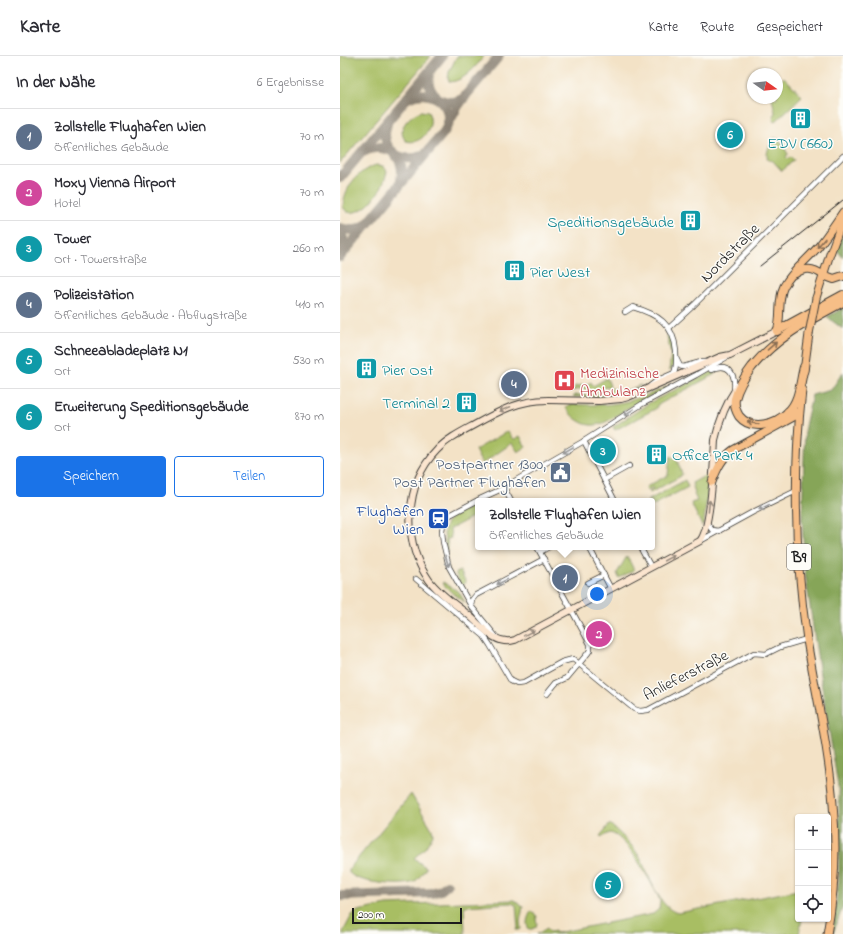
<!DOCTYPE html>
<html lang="de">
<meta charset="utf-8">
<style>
:root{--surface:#fff;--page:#f2f2f3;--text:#2b2b33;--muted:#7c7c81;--line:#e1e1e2;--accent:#1a73e8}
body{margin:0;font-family:"Indie Flower",sans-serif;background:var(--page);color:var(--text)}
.controls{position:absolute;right:12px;bottom:12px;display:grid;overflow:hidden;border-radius:4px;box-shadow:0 1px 3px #0004}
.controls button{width:36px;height:36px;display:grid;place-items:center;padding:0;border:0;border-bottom:1px solid var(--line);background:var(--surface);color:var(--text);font:20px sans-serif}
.compass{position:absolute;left:407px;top:12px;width:36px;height:36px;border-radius:50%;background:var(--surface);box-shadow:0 1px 3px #0004;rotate:104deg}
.scale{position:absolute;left:12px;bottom:10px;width:110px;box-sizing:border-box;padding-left:4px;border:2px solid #1c1c1c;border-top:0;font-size:11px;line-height:14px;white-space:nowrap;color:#1c1c1c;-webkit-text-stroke:3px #fdfcf7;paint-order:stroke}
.you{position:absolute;left:257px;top:538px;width:14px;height:14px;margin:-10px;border:3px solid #fff;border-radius:50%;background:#1a73e8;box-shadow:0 0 0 6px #1a73e833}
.badge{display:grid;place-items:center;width:26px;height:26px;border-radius:50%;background:var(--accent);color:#fff;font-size:13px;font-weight:700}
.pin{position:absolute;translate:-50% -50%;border:2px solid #fff;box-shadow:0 1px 4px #0006}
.popup{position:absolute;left:135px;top:442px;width:180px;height:52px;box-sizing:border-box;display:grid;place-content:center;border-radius:4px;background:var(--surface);filter:drop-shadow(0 1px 3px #0005);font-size:13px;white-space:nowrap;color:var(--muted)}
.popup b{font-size:15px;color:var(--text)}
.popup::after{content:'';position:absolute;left:50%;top:100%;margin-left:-8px;border:8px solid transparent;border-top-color:var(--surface)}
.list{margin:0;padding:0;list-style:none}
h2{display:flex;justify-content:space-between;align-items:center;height:52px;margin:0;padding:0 16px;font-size:17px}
h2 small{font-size:13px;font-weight:400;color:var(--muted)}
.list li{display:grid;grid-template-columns:26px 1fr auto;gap:12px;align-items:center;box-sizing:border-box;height:56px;padding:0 16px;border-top:1px solid var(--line)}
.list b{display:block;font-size:15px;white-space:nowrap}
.list p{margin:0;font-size:13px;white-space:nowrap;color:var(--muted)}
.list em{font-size:13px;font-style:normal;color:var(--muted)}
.actions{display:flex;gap:8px;padding:12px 16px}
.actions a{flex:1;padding:9px 0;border:1px solid var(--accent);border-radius:4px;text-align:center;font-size:14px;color:var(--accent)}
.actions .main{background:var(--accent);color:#fff}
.icon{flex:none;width:22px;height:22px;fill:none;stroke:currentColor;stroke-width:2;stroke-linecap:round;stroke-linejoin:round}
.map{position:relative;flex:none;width:503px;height:878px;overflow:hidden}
header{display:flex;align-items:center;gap:24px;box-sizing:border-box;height:56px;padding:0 20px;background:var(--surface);border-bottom:1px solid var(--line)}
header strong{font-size:19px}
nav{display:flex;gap:22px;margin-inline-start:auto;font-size:14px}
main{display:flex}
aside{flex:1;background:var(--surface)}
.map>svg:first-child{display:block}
</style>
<header>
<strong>Karte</strong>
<nav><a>Karte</a><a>Route</a><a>Gespeichert</a></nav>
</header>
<main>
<aside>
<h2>In der Nähe<small>6 Ergebnisse</small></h2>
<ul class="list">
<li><span class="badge" style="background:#5c6f8a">1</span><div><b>Zollstelle Flughafen Wien</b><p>Öffentliches Gebäude</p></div><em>70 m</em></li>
<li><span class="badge" style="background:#d1479c">2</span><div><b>Moxy Vienna Airport</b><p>Hotel</p></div><em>70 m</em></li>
<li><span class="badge" style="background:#0f9aa8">3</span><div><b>Tower</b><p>Ort · Towerstraße</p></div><em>260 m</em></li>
<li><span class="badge" style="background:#5c6f8a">4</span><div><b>Polizeistation</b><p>Öffentliches Gebäude · Abflugstraße</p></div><em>410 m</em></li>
<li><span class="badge" style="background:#0f9aa8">5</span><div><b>Schneeabladeplatz N1</b><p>Ort</p></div><em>530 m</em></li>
<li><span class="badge" style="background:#0f9aa8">6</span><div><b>Erweiterung Speditionsgebäude</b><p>Ort</p></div><em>870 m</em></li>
</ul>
<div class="actions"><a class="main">Speichern</a><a>Teilen</a></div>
</aside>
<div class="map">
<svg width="503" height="878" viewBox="0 0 503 878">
<rect width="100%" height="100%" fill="#fdfcf7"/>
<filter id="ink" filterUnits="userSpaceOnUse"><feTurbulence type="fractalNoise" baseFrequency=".025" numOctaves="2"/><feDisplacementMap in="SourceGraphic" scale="8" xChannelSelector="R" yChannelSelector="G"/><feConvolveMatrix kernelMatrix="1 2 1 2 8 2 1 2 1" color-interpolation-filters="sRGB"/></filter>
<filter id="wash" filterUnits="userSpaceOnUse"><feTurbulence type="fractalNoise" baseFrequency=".012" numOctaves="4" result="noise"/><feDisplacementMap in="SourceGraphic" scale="16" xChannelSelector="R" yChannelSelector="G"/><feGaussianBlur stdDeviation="0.9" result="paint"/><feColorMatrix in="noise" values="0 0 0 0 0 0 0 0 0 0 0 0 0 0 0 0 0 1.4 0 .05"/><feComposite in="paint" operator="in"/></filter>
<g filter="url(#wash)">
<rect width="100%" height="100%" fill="#f3e2c6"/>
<g fill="#a8be63" stroke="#626d40">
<path d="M0 0H91L0 107Z"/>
<path d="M117 0H144C136 11 124 25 110 26L108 23 109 16Z"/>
<path d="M444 21 462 40 435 66 433 64 435 56 432 42H437V28Z"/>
<path d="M81 55 88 56C96 70 82 90 66 85 55 73 70 59 81 55Z"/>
<path d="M434 82 439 83 448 98 446 101 448 103 451 101 454 104 442 115 433 105 428 104C425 97 430 88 434 82Z"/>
<path d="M36 109 43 110 47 115C44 132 27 160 7 156L3 151C4 132 17 115 36 109Z"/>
<path d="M329 279C333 288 340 310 329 315L331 298 327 280Z"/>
<path d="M373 315 375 318 316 350 317 352 275 374 273 371 309 347Z"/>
<path d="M267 322 270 330 261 333 258 335 238 333 237 334 224 336 222 333 248 328 251 326 253 330Z"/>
<path d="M301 329 278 341H233L235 339C250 338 259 342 272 332 284 339 290 332 301 329Z"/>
<path d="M326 331V333C316 338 305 343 295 348 278 357 259 378 239 365 234 362 230 358 226 352L228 349C242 348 257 350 272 348 291 346 308 339 326 331Z"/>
<path d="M168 375 172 382 175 383 180 380 186 391 178 396 172 387 142 408 135 394Z"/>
<path d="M330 400 337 404 342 418 341 420 310 437 309 435 313 433V431L307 434 306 431 328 419Z"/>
<path d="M370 417 364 466 362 470 351 447 357 445 354 438 355 437 352 427Z"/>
<path d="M345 424 348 431 312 450V445H307Z"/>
<path d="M138 446V458L110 473 111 482 107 483 108 495 106 496 104 476 107 466 112 461Z"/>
<path d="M287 500 294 514 279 522 277 517Z"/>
<path d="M120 515 126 526 121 530 116 519V517Z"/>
<path d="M103 526 119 536 125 546 112 537 102 527Z"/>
<path d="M71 738 92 773 93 779 85 792 74 802 86 812C83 816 79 823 74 826 63 831 14 827 9 816V813Z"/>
<path d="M270 768C279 777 290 786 297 797 308 813 317 852 338 857L458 834V863H462L459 878H197L207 872 210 876 215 875 216 877 313 858 319 853 320 845 318 840C310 825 287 780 270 777L261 781 260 780Z"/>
<path d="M174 844 183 851 180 865 181 873 179 874H176V873H178L176 849 171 847 125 850 124 852 125 878H2L12 859 18 855 47 849Z"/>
<path d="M191 855 197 860 196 864 197 867 196 871 192 873H189C185 867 188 861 191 855Z"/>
</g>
<g fill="#86a559" stroke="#51603a">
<path d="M503 175V202L496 192Z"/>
<path d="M503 252V273L487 261Z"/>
<path d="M503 316V850L493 878H492L499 825V736L480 619 465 516 462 463 465 370 472 339 491 334Z"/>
</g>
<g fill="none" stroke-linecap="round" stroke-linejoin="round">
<g stroke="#887f71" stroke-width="10">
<path d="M90 15C82 37 106 55 125 41"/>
<path d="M68 42C88 31 113 45 107 69"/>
<path d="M47 68C38 93 62 111 85 98"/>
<path d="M23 96C33 90 41 91 52 95"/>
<path d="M54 97C62 106 64 115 60 127"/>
<path d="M0 122 102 0"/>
<path d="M0 172C10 175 17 174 26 169"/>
<path d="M0 175C5 182 4 190 1 198"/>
<path d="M0 201 104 76 118 50 126 39 159 0"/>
<path d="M0 840 91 837 101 834 107 829"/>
</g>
</g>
</g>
<g filter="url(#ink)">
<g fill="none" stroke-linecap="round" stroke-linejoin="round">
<defs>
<g id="street">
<path d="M285 256 293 251C317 258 334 268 336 295 336 302 337 308 335 314L334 317 318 324 310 330"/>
<path d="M329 272 354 249 503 100"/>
<path d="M337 304 340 310 343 311 361 306H367"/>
<path d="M371 314C389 305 396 318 394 335"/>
<path d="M244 385 275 445"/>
<path d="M264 424 289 410"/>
<path d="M164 432 171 445"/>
<path d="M367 467 372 474 379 475"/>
<path d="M360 485 413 456 456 435"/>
<path d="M197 491 250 588V594L248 597 227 622 216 627 207 638"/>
<path d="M249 491 271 533"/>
<path d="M300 491 311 511"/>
<path d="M200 496 209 491"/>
<path d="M76 523 144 580 150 589 171 625 177 628 184 627 222 606 233 603 294 653 300 655 308 654 414 597 426 598 440 591 467 583"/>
<path d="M248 527 264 519"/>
<path d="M131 550 132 544 136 539 204 503"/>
<path d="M157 582 131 550 109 511 103 486 102 475 103 468 108 460 142 442 164 432 178 423 244 385 302 348 356 319 387 301"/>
</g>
<g id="secondary">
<path d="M208 344C179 344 159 355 134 369 121 376 107 383 97 394 64 428 62 486 89 524 100 539 118 550 132 562 144 573 157 590 175 584L360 485C371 473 374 404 375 384 379 366 386 347 397 331"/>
<path d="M259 345 281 343 288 341 380 301 390 299 437 275"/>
</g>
<g id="primary">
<path d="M455 218C465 211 473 212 483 219"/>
<path d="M476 242 490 198 503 163"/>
<path d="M437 275C442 261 437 244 444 230 452 215 467 204 478 191 487 180 495 168 503 156"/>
<path d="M464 315 469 278"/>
<path d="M462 334C453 416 455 502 467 584 476 639 489 693 493 748 497 792 495 835 487 878"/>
<path d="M372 426C377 413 382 402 393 394L459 358"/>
</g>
<g id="highway">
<path d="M483 219 494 223 503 220"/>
<path d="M437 275 503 239"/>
<path d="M464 311C460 326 460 345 448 356 436 368 412 376 399 360 396 355 394 349 395 343 398 331 405 320 412 311 438 280 468 265 503 246"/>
<path d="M448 356 453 355 459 358"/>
</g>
</defs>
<use href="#street" stroke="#3c3a36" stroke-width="6"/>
<use href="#secondary" stroke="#3c3a36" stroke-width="8"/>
<use href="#primary" stroke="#3c3a36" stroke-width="9"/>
<use href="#highway" stroke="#3c3a36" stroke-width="10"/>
<use href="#street" stroke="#fff" stroke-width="4.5"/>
<use href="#secondary" stroke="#fbe5cf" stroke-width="6"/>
<use href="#primary" stroke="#f6be87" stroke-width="7"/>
<use href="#highway" stroke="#f6be87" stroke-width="8"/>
<path stroke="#1c1c1c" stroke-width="1" d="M420 210 503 144"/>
<defs>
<path id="secondary-bridge" d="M208 344 259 345"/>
<path id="primary-bridge" d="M469 278 476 242"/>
</defs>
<use href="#secondary-bridge" stroke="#3c3a36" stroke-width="8" stroke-linecap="butt"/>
<use href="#primary-bridge" stroke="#3c3a36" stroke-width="9" stroke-linecap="butt"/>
<use href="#secondary-bridge" stroke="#fbe5cf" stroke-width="6"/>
<use href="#primary-bridge" stroke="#f6be87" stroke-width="7"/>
</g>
<defs><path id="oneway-shaft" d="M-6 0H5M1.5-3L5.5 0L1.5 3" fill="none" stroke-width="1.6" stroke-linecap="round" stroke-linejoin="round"/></defs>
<g stroke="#896d52">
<use href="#oneway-shaft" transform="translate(481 187) rotate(130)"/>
<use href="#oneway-shaft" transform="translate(432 290) rotate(-41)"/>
<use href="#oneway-shaft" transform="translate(413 367) rotate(-167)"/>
</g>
<g stroke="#978b7e">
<use href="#oneway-shaft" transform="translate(165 353) rotate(158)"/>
<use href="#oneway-shaft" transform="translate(369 450) rotate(-84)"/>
<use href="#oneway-shaft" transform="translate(329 502) rotate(-28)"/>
<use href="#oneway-shaft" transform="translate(189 577) rotate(-28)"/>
</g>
<g stroke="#999">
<use href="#oneway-shaft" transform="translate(289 356) rotate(148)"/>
<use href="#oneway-shaft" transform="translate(228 394) rotate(150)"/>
<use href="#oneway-shaft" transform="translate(424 451) rotate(155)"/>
<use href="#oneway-shaft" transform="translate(107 505) rotate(73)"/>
<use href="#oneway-shaft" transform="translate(162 526) rotate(153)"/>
</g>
</g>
<defs>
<symbol id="building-square" viewBox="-11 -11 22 22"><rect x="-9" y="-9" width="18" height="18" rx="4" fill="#0f9aa8" stroke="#fdfcf7"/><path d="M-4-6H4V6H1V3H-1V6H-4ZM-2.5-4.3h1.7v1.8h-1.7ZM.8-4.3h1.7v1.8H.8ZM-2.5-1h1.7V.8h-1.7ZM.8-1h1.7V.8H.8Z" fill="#fff"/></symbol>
<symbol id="hospital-square" viewBox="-11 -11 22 22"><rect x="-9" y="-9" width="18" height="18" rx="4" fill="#e0444e" stroke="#fdfcf7"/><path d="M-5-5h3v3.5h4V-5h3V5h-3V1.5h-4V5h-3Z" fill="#fff"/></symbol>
<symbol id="civic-square" viewBox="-11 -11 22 22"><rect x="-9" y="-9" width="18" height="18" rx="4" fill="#5c6f8a" stroke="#fdfcf7"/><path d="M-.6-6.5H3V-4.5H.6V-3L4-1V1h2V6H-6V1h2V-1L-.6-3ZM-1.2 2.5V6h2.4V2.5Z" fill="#fff"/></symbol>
<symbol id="station-square" viewBox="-11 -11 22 22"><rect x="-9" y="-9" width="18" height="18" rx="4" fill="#1a4fb4" stroke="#fdfcf7"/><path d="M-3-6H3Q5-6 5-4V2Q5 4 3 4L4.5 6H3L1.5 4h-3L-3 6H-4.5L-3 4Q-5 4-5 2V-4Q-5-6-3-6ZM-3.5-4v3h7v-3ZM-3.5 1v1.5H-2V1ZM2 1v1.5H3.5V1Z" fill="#fff"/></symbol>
</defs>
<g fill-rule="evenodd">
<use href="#building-square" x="448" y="50" width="25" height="25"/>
<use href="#building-square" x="338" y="152" width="25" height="25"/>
<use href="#building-square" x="162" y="202" width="25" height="25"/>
<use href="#building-square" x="14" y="300" width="25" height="25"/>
<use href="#hospital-square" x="212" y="312" width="25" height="25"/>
<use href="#building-square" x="114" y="334" width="25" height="25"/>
<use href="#building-square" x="304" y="386" width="25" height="25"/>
<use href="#civic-square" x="208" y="404" width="25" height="25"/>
<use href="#station-square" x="86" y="450" width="25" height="25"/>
</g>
<g text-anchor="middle" stroke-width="3" stroke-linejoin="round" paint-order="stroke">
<rect fill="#fdfcf7" stroke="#605f5e" stroke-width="1" x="447" y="488" width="24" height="26" rx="3"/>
<g font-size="15" font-weight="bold" fill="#1c1c1c">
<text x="459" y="506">B9</text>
</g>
<g font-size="16" fill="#0d838f" stroke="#fdfcf7" text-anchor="start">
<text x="460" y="92" text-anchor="middle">EDV (660)</text>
<text x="334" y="171" text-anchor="end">Speditionsgebäude</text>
<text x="190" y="221">Pier West</text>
<text x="42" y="319">Pier Ost</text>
<text x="110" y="352" text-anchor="end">Terminal 2</text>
<text x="332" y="404">Office Park 4</text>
</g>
<g font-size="16" fill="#1c1c1c" stroke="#fdfcf7">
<text transform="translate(389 196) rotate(-45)" y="6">Nordstraße</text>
<text transform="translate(345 618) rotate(-27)" y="6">Anlieferstraße</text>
</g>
<g font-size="16" fill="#be3a42" stroke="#fdfcf7" text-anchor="start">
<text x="240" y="322">Medizinische<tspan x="240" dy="18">Ambulanz</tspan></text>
</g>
<g font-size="16" fill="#4e5e75" stroke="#fdfcf7" text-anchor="end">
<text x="206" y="413">Postpartner 1300,<tspan x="206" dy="18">Post Partner Flughafen</tspan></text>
</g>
<g font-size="16" fill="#164399" stroke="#fdfcf7" text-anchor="end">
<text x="84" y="460">Flughafen<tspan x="84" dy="18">Wien</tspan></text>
</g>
</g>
</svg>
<div class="controls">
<button>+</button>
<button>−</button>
<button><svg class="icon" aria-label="locate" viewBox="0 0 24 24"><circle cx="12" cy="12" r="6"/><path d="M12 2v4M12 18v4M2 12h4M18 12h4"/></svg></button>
</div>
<svg class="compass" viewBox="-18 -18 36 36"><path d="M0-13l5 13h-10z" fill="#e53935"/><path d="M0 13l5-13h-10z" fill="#7c7c81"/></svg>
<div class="scale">200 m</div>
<div class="you"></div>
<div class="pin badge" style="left:225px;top:522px;background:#5c6f8a">1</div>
<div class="popup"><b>Zollstelle Flughafen Wien</b>Öffentliches Gebäude</div>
<div class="pin badge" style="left:259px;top:578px;background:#d1479c">2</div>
<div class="pin badge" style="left:263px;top:395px;background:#0f9aa8">3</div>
<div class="pin badge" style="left:174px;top:328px;background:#5c6f8a">4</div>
<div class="pin badge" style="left:268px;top:829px;background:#0f9aa8">5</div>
<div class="pin badge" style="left:390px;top:79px;background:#0f9aa8">6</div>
</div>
</main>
